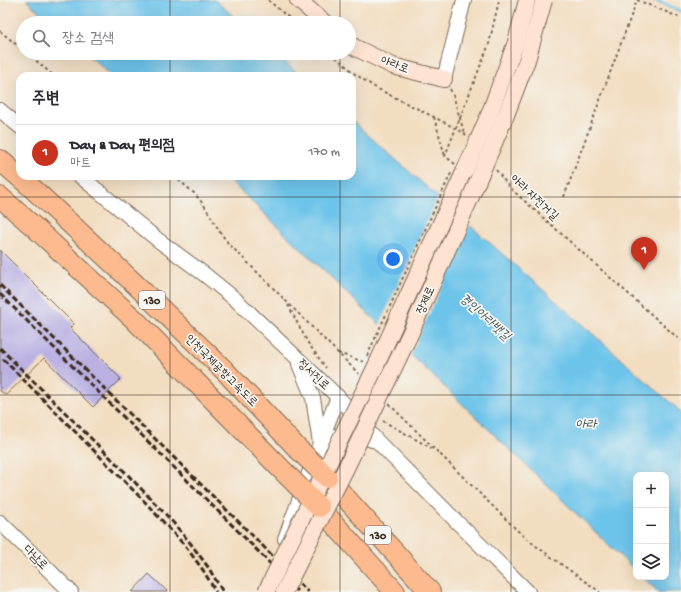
<!DOCTYPE html>
<html lang="ko">
<meta charset="utf-8">
<style>
:root{--surface:#fff;--page:#f7f7f7;--text:#2b2b33;--muted:#7c7c81;--line:#e1e1e2;--accent:#c8321e}
body{margin:0;font-family:"Gochi Hand","Poor Story",sans-serif;background:var(--page);color:var(--text)}
.controls{position:absolute;right:12px;bottom:12px;display:grid;overflow:hidden;border-radius:8px;box-shadow:0 4px 16px #0002}
.controls button{width:36px;height:36px;display:grid;place-items:center;padding:0;border:0;border-bottom:1px solid var(--line);background:var(--surface);color:var(--text);font:20px sans-serif}
.you{position:absolute;left:393px;top:259px;width:14px;height:14px;margin:-10px;border:3px solid #fff;border-radius:50%;background:#1a73e8;box-shadow:0 0 0 6px #1a73e833}
.badge{display:grid;place-items:center;width:26px;height:26px;border-radius:50%;background:var(--accent);color:#fff;font-size:13px;font-weight:700}
.pin{position:absolute;translate:-50% -33px;filter:drop-shadow(0 1px 2px #0008)}
.pin::after{content:'';position:absolute;top:21px;width:14px;height:12px;background:inherit;clip-path:polygon(0 0,100% 0,50% 100%)}
.list{margin:0;padding:0;list-style:none}
h2{display:flex;justify-content:space-between;align-items:center;height:52px;margin:0;padding:0 16px;font-size:17px}
h2 small{font-size:13px;font-weight:400;color:var(--muted)}
.list li{display:grid;grid-template-columns:26px 1fr auto;gap:12px;align-items:center;box-sizing:border-box;height:56px;padding:0 16px;border-top:1px solid var(--line)}
.list b{display:block;font-size:15px;white-space:nowrap}
.list p{margin:0;font-size:13px;white-space:nowrap;color:var(--muted)}
.list em{font-size:13px;font-style:normal;color:var(--muted)}
.icon{flex:none;width:22px;height:22px;fill:none;stroke:currentColor;stroke-width:2;stroke-linecap:round;stroke-linejoin:round}
.map{position:relative;flex:none;width:681px;height:592px;overflow:hidden}
.search{position:absolute;background:var(--surface);box-shadow:0 4px 16px #0002;left:16px;top:16px;width:340px;height:44px;display:flex;align-items:center;gap:10px;box-sizing:border-box;padding:0 14px;border-radius:22px;color:var(--muted);font-size:15px}
.panel{position:absolute;background:var(--surface);box-shadow:0 4px 16px #0002;left:16px;top:72px;width:340px;height:108px;border-radius:12px}
.map>svg:first-child{display:block}
</style>
<div class="map">
<svg width="681" height="592" viewBox="0 0 681 592">
<rect width="100%" height="100%" fill="#f6f6f2"/>
<filter id="ink" filterUnits="userSpaceOnUse"><feTurbulence type="fractalNoise" baseFrequency=".025" numOctaves="2"/><feDisplacementMap in="SourceGraphic" scale="8" xChannelSelector="R" yChannelSelector="G"/><feConvolveMatrix kernelMatrix="1 2 1 2 8 2 1 2 1" color-interpolation-filters="sRGB"/></filter>
<filter id="wash" filterUnits="userSpaceOnUse"><feTurbulence type="fractalNoise" baseFrequency=".012" numOctaves="4" result="noise"/><feDisplacementMap in="SourceGraphic" scale="16" xChannelSelector="R" yChannelSelector="G"/><feGaussianBlur stdDeviation="0.9" result="paint"/><feColorMatrix in="noise" values="0 0 0 0 0 0 0 0 0 0 0 0 0 0 0 0 0 1.4 0 .05"/><feComposite in="paint" operator="in"/></filter>
<g filter="url(#wash)">
<rect width="100%" height="100%" fill="#f2ddc0"/>
<g fill="#6dc4ea" stroke="#547784">
<path d="M26 0H215L241 23H52Z"/>
<path d="M86 53H275L301 76H112Z"/>
<path d="M352 121 681 412V592H658L643 577H666V475H636V571L225 176H352Z"/>
</g>
<path fill="#f2ddc0" d="M439 195 471 223 410 356 379 326Z"/>
<g fill="none" stroke-linecap="round" stroke-linejoin="round">
<path stroke="#6dc4ea" stroke-width="3" d="M655 0 681 11"/>
</g>
<g id="blocks">
<g fill="#bab1e2">
<path d="M0 250 74 324 70 328 121 379 93 407 44 358 6 395 0 391Z"/>
<path d="M149 574 168 592H132Z"/>
</g>
</g>
</g>
<g filter="url(#ink)">
<use href="#blocks" fill-opacity="0" stroke="#7b6957" stroke-width="1"/>
<g fill="none" stroke-linecap="round" stroke-linejoin="round">
<defs>
<g id="tertiary">
<path d="M444 79 464 0"/>
<path d="M0 110 20 127"/>
<path d="M80 176 158 240 204 274 235 299 338 397 377 441 459 524 528 592"/>
<path d="M299 364 313 398 320 443 335 436 354 433 372 440"/>
<path d="M0 522 71 592"/>
<path d="M285 539 320 443 338 397"/>
</g>
<g id="secondary">
<path d="M298 0 325 23"/>
<path d="M349 43 354 47 393 66 444 79"/>
<path d="M376 366 465 170"/>
</g>
<g id="motorway">
<path d="M0 160 31 187 135 284 224 370 297 448"/>
<path d="M0 197 33 226 136 321 287 475"/>
<path d="M327 477 430 592"/>
<path d="M319 507 395 592"/>
</g>
</defs>
<use href="#tertiary" stroke="#7b6957" stroke-width="16"/>
<use href="#secondary" stroke="#7b6957" stroke-width="18"/>
<use href="#motorway" stroke="#7b6957" stroke-width="22"/>
<g stroke="#7b6957" stroke-width="2" stroke-dasharray="3 3" stroke-linecap="butt">
<path d="M268 0 295 23"/>
<path d="M637 0 681 18"/>
<path d="M0 31 23 50"/>
<path d="M27 53 54 76"/>
<path d="M331 53 355 74 376 88 434 117 464 133 467 136"/>
<path d="M450 89 453 95 464 132"/>
<path d="M434 117 445 156"/>
<path d="M496 170 510 188 681 341"/>
<path d="M174 176 195 194 204 205 220 232 228 243 359 374"/>
<path d="M564 197 637 0"/>
<path d="M288 305 308 343 326 368"/>
<path d="M338 353 364 362"/>
<path d="M389 404 520 533 536 546 600 592"/>
<path d="M383 421 433 449"/>
</g>
<use href="#tertiary" stroke="#fff" stroke-width="14"/>
<use href="#secondary" stroke="#fee3d2" stroke-width="16"/>
<use href="#motorway" stroke="#fcba8e" stroke-width="20"/>
<g stroke="#3b2a1e" stroke-width="3" stroke-dasharray="6 3" stroke-linecap="butt">
<path d="M0 285 255 538 308 592"/>
<path d="M0 294 252 545 298 592"/>
<path d="M0 348 126 473 171 520 191 544 208 567 223 592"/>
<path d="M3 359 145 502 186 547 203 570 216 592"/>
</g>
<defs>
<g id="secondary-bridge">
<path d="M465 170 489 115 516 42 527 0"/>
<path d="M266 592 376 366"/>
<path d="M284 592 346 468 410 334 469 201 506 115 527 60 544 0"/>
</g>
<g id="motorway-bridge">
<path d="M297 448 327 477"/>
<path d="M287 475 319 507"/>
</g>
</defs>
<use href="#secondary-bridge" stroke="#7b6957" stroke-width="18" stroke-linecap="butt"/>
<use href="#motorway-bridge" stroke="#7b6957" stroke-width="22" stroke-linecap="butt"/>
<g stroke="#7b6957" stroke-width="2" stroke-dasharray="3 3" stroke-linecap="butt">
<path d="M455 164 445 156 489 44 499 0"/>
<path d="M367 356 452 171"/>
</g>
<use href="#secondary-bridge" stroke="#fee3d2" stroke-width="16"/>
<use href="#motorway-bridge" stroke="#fcba8e" stroke-width="20"/>
</g>
</g>
<path fill="none" stroke="#3b2a1e" stroke-width="1" stroke-opacity="0.55" d="M170 0V23M340 0V23M511 0V592M170 53V76M340 53V76M170 176V592M340 176V592M0 197H681M0 395H681"/>
<g text-anchor="middle" stroke-width="3.5" stroke-linejoin="round" paint-order="stroke">
<g fill="#f6f6f2" stroke="#73675e" stroke-width="1">
<rect x="139" y="291" width="26" height="18" rx="3"/>
<rect x="365" y="526" width="26" height="18" rx="3"/>
</g>
<g font-size="11" font-weight="bold" fill="#3b2a1e">
<text x="152" y="304">130</text>
<text x="378" y="539">130</text>
</g>
<g font-size="12" fill="#3b2a1e" stroke="#f6f6f2">
<text transform="translate(395 64) rotate(20)" y="4">아라로</text>
<text transform="translate(535 197) rotate(43)" y="4">아라 자전거길</text>
<text transform="translate(425 300) rotate(-66)" y="4">장제로</text>
<text transform="translate(222 370) rotate(45)" y="4">인천국제공항고속도로</text>
<text transform="translate(314 374) rotate(43)" y="4">정서진로</text>
<text transform="translate(36 557) rotate(45)" y="4">다남로</text>
</g>
<g font-size="13" font-style="italic" fill="#4a585b" stroke="#f6f6f2">
<text transform="translate(486 316) rotate(42)" y="5">경인아라뱃길</text>
<text x="586" y="428">아라</text>
</g>
</g>
</svg>
<div class="controls">
<button>+</button>
<button>−</button>
<button><svg class="icon" aria-label="layers" viewBox="0 0 24 24"><path d="M12 4l9 5-9 5-9-5zM3 14l9 5 9-5"/></svg></button>
</div>
<div class="you"></div>
<div class="pin badge" style="left:644px;top:270px">1</div>
<div class="search"><svg class="icon" aria-label="search" viewBox="0 0 24 24"><circle cx="10" cy="10" r="6"/><path d="M15 15l6 6"/></svg>장소 검색</div>
<section class="panel">
<h2>주변<small></small></h2>
<ul class="list">
<li><span class="badge">1</span><div><b>Day &amp; Day 편의점</b><p>마트</p></div><em>170 m</em></li>
</ul>
</section>
</div>
